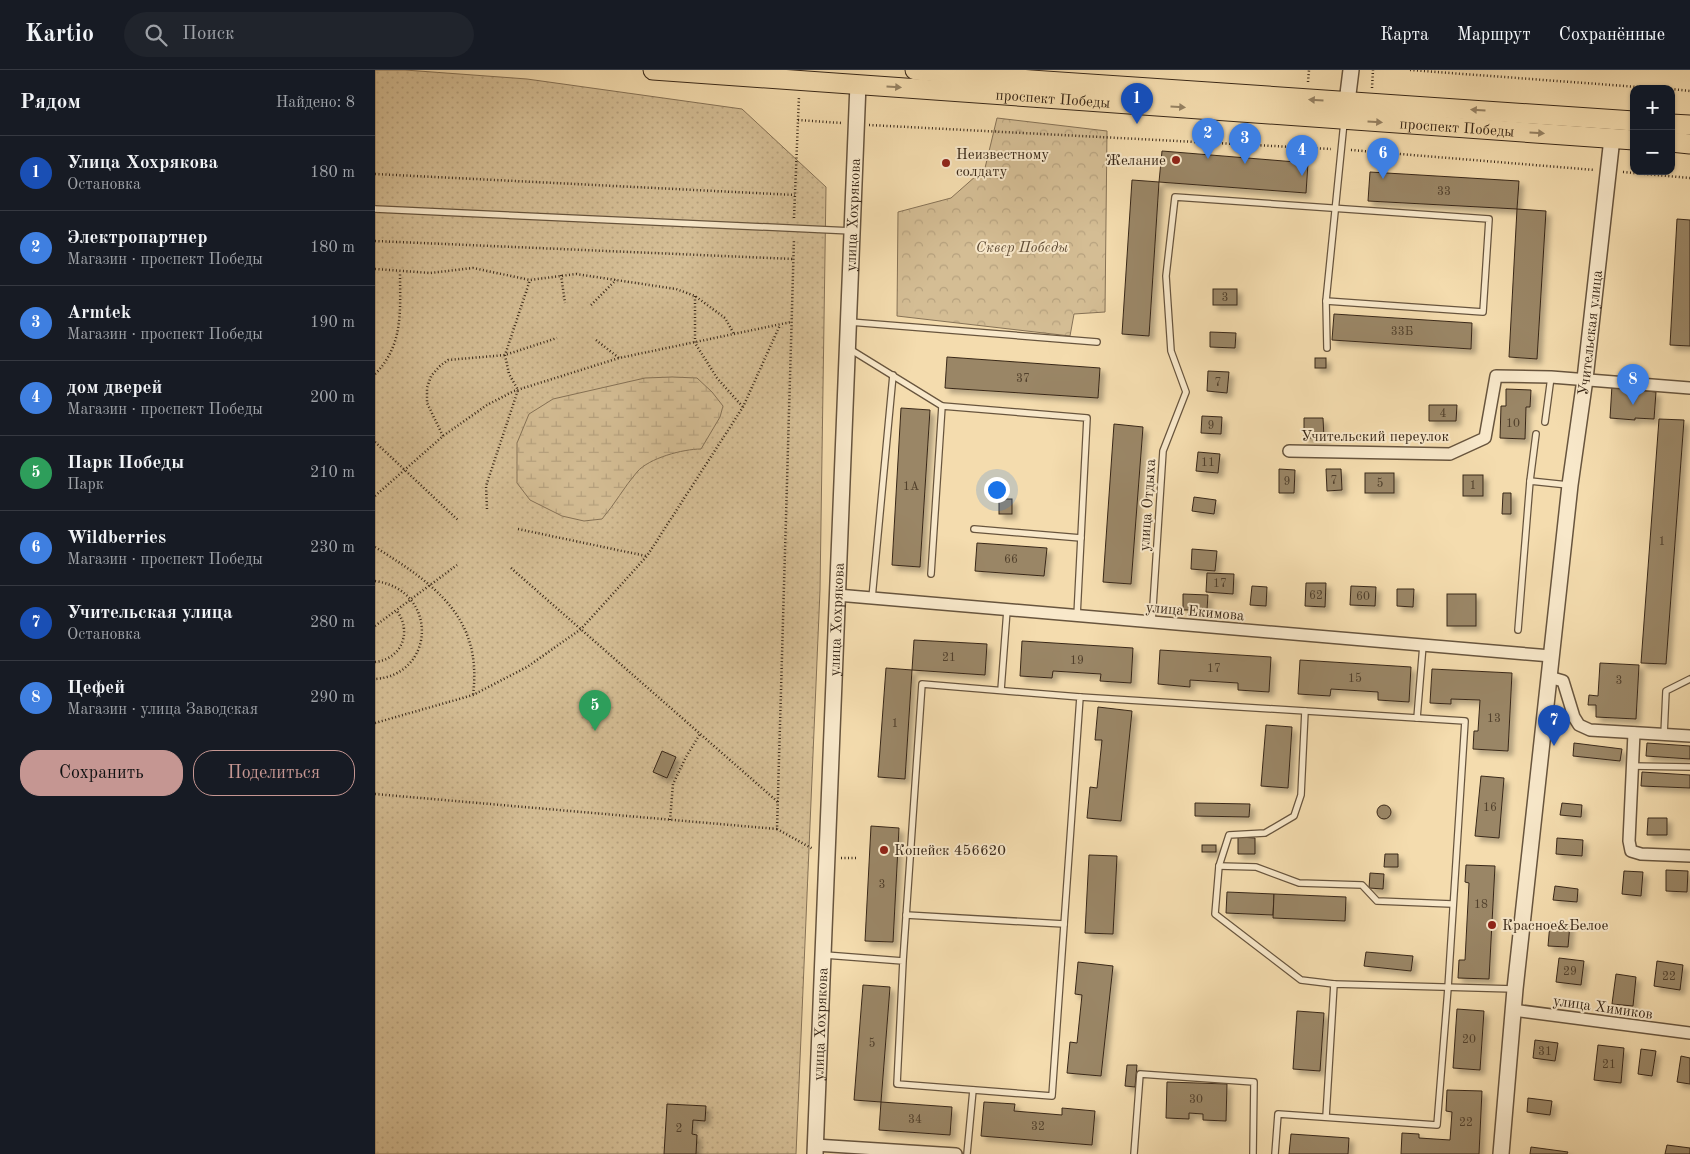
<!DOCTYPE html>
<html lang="ru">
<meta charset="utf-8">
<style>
:root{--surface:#171b24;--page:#20242c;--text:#f1f3f6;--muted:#9ea1a6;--line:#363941;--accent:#c59692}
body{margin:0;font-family:"Old Standard TT",serif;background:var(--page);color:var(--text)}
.controls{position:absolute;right:15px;top:15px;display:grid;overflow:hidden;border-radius:10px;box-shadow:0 1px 4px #0004}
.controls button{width:45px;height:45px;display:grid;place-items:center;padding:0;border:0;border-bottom:1px solid var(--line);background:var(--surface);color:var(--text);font:25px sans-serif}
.you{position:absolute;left:621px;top:419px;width:18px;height:18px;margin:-12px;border:4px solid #fff;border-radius:50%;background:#1a73e8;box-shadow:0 0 0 8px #1a73e833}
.badge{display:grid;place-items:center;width:32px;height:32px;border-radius:50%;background:var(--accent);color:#fff;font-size:16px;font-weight:700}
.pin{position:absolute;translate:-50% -41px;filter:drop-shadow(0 1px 2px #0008)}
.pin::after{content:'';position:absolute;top:26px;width:18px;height:15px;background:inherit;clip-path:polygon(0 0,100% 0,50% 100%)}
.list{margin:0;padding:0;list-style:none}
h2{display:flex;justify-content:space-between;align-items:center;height:65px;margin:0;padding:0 20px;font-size:21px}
h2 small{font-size:16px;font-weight:400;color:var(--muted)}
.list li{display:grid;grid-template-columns:32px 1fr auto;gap:15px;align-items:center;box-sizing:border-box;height:75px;padding:0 20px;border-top:1px solid var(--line)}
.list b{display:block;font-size:19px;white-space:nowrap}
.list p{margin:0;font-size:16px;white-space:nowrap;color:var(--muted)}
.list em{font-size:16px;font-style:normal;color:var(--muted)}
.actions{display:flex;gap:10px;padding:15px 20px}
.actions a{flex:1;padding:11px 0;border:1px solid var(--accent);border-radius:20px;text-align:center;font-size:18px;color:var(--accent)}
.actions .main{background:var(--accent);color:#111}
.icon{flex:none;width:28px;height:28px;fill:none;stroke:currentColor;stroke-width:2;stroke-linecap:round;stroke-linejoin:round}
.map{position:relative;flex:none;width:1315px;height:1084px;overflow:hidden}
header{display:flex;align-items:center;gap:30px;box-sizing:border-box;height:70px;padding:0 25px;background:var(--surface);border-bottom:1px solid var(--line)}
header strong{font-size:24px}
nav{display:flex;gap:28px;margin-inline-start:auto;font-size:18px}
.search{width:350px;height:45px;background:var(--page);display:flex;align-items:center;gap:12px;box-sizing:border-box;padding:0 18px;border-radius:28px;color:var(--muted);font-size:19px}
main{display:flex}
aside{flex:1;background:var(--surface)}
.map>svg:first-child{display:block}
</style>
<header>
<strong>Kartio</strong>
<div class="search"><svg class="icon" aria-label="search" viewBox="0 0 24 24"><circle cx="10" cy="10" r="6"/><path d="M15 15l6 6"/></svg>Поиск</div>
<nav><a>Карта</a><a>Маршрут</a><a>Сохранённые</a></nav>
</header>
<main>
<aside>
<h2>Рядом<small>Найдено: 8</small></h2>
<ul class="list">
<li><span class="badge" style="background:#1a4fb4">1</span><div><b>Улица Хохрякова</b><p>Остановка</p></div><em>180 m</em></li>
<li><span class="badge" style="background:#3f7fe0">2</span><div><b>Электропартнер</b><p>Магазин · проспект Победы</p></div><em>180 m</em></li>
<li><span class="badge" style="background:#3f7fe0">3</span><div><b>Armtek</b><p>Магазин · проспект Победы</p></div><em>190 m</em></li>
<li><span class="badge" style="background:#3f7fe0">4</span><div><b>дом дверей</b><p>Магазин · проспект Победы</p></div><em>200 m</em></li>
<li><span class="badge" style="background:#2e9e5b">5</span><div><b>Парк Победы</b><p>Парк</p></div><em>210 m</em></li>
<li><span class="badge" style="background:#3f7fe0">6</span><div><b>Wildberries</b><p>Магазин · проспект Победы</p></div><em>230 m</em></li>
<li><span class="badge" style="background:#1a4fb4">7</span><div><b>Учительская улица</b><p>Остановка</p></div><em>280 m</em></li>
<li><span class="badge" style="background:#3f7fe0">8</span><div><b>Цефей</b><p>Магазин · улица Заводская</p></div><em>290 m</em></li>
</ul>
<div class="actions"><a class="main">Сохранить</a><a>Поделиться</a></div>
</aside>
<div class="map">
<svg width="1315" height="1084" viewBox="0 0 1315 1084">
<defs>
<pattern id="green-dots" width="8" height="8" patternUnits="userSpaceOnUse" patternTransform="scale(1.25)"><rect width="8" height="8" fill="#d4bd94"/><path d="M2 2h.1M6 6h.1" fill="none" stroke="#b7a27f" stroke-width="1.8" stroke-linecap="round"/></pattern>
<pattern id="forest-crowns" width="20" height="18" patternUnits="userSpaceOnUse" patternTransform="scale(1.25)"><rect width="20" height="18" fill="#d4bd94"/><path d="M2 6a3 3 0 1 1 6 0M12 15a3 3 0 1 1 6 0" fill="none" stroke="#b7a27f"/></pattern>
<pattern id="wetland-marsh" width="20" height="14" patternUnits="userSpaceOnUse" patternTransform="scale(1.25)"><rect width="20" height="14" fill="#d4bd94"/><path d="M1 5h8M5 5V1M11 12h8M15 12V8" fill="none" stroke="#b7a27f"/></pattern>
<filter id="shadow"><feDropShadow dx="4.5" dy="4.5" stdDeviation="2.5" flood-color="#0004"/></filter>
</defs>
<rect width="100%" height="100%" fill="#f4dcae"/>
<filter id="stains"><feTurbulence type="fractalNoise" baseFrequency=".004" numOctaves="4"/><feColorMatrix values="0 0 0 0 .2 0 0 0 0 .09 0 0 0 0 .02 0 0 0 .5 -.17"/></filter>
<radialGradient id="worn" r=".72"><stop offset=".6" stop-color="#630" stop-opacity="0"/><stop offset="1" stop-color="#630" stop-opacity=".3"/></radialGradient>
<path fill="url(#green-dots)" stroke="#867256" d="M0 0H30L152 9 367 39 451 117 445 520 421 1084H0Z"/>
<path fill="url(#forest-crowns)" stroke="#867256" d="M622 48 732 61 730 242 699 244 695 266 522 246 523 142 576 128 610 98Z"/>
<path fill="url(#wetland-marsh)" stroke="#867256" d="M297 307 322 308 337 322 348 336 345 347 326 379C308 379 274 388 262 402 249 417 240 434 227 449L209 451 187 446 155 430 142 413V373L154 344 178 329 270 308Z"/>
<g fill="#9a8666" stroke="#392818" filter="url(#shadow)">
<path d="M787 81 933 93 931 123 784 112Z"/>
<path d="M995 102 1144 111 1142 139 993 131Z"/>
<path d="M757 110 784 112 774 266 747 264Z"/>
<path d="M1142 139 1171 141 1162 289 1134 287Z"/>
<path d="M1302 149 1315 150V276L1295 275Z"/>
<rect x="838" y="219" width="24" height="16"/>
<path d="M959 244 1097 253 1096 279 957 270Z"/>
<path d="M835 262 861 263 860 278 835 277Z"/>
<path d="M572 287 725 298 723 328 570 318Z"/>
<rect x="940" y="288" width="11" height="10"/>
<path d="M833 301 854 302 852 323 832 321Z"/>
<path d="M1237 315 1262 317V320L1281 322 1279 349 1260 348V350L1235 348Z"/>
<path d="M1131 319 1156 320 1155 337H1151L1150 369 1125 368 1126 336H1131Z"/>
<path d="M1054 335H1082L1081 351H1054Z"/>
<path d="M526 338 555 340 545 497 517 495Z"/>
<path d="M827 346 847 347 846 364 826 363Z"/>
<path d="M929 348H948L949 368H929Z"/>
<path d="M1284 349 1309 350 1291 594 1266 593Z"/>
<path d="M739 354 768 357 756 514 728 512Z"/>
<path d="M823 382 845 384 843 403 821 401Z"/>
<path d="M904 399 920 400 919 423H904Z"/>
<path d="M951 399H966L967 420 952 421Z"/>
<rect x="990" y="403" width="29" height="20"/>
<rect x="1088" y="405" width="20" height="21"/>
<path d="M1128 423H1136V444H1127Z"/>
<path d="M819 427 841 430 839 444 817 441Z"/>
<rect x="624" y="429" width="13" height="15"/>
<path d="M602 473 672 478 669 506 600 501Z"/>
<path d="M817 479 842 481 840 501 816 499Z"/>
<path d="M832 503 859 504 858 524 831 522Z"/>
<path d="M931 513H951L950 537 930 536Z"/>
<path d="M877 516 892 517 891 536 875 535Z"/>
<path d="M976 516 1001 517 1000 536 975 535Z"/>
<path d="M1022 519H1039L1038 537 1022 536Z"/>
<path d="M808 524 833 525 832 540H808Z"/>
<rect x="1072" y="524" width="29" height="32"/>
<path d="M539 570 612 574 610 605 537 600Z"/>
<path d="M647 571 758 578 756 613 725 611 726 604 678 601 677 608 645 606Z"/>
<path d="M785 580 896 587 894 622 863 620V613L815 610V617L783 614Z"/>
<path d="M925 590 1036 597 1034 632 1003 630V622L956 619 955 626 923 624Z"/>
<path d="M1225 593 1264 595 1261 649 1221 647V635H1213L1214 625 1223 626Z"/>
<path d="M511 598 537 600 530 709 503 707Z"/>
<path d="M1057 599 1137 603 1133 681 1098 679 1099 661H1103L1105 630 1076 629V634L1055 633Z"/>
<path d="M723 637 757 641 746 751 712 748 715 717 722 718 727 670H720Z"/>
<path d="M891 655 917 657 913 718 886 716Z"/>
<path d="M1199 673 1247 679 1245 691 1198 686Z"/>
<path d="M1272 673 1315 676V689L1271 686Z"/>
<path d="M287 681 301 687 292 708 278 702Z"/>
<path d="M1267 702 1315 705V718L1266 716Z"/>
<path d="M1106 706 1129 708 1124 768 1100 766Z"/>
<path d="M820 733 875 734 874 747 820 746Z"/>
<path d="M1187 733 1207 735 1206 747 1185 745Z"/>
<circle cx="1009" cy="742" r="7"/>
<path d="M1273 748H1292V765H1272Z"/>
<path d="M496 756 524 758 518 872 490 871Z"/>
<path d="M863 767 880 768V784H863Z"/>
<path d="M1182 768 1208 770 1207 786 1181 784Z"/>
<rect x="827" y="775" width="14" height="7"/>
<path d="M1010 784H1023V797H1009Z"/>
<path d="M714 785 742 786 738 864 710 863Z"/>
<path d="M1091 795 1120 796 1114 909 1083 908 1084 890H1090L1094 813 1090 812Z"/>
<path d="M1291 800 1313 801 1312 822 1291 821Z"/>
<path d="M1249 801 1268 802 1266 826 1247 824Z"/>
<path d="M995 803 1009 804 1008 819 994 818Z"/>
<path d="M1180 816 1203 819 1202 832 1178 830Z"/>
<path d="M852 822 899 824 898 845 851 843Z"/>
<path d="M899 824 971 827 970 851 898 848Z"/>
<path d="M1175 853 1195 854 1193 877 1173 876Z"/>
<path d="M991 882 1038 886 1036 901 989 896Z"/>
<path d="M1184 888 1209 891 1206 915 1181 912Z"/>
<path d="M1282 891 1308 895 1305 920 1279 916Z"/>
<path d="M703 892 738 896 726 1006 692 1003 695 972 702 973 707 925 700 924Z"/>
<path d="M1241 904 1261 907 1258 936 1237 934Z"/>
<path d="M488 915 515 917 506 1032 479 1030Z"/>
<path d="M1082 939 1109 941 1105 1000 1078 998Z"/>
<path d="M922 941 949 943 945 1001 918 999Z"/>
<path d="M1160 970 1183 973 1180 991 1158 988Z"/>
<path d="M1223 975 1249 978 1246 1013 1219 1010Z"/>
<path d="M1266 979 1281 981 1277 1006 1263 1004Z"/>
<path d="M1306 986 1315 988V1014L1302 1012Z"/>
<path d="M752 995H762L760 1017 750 1016Z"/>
<path d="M792 1012 852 1014 851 1051 828 1050V1044L814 1043V1049L791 1048Z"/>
<path d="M1072 1020 1107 1021 1104 1084H1026L1027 1063 1044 1064V1068L1075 1070 1077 1042 1071 1041Z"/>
<path d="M1153 1028 1177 1031 1175 1045 1152 1042Z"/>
<path d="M506 1032 577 1037 575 1065 504 1060Z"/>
<path d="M609 1032 640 1034 639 1041 687 1045V1038L720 1041 717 1075 606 1066Z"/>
<path d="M292 1034 331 1036 330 1051 318 1050 317 1064 322 1065 321 1084H289Z"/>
<path d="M916 1064 974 1068 973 1084H914Z"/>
<path d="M1292 1075 1315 1078V1084H1290Z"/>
<path d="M1156 1077 1193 1082 1192 1084H1155Z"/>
</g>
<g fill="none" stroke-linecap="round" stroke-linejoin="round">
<defs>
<g id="service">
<path d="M0 139 477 161"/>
<path d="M475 252 722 272"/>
<path d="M473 278 567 336"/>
<path d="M952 278 951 231 969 52"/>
<path d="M1170 352 1176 307"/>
<path d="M1155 411 1161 364"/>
<path d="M599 459 706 468"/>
<path d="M556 504 567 336 712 348 702 546"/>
<path d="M497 528 518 305"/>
<path d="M777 552 788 381 811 322 796 281 791 206 800 127 1114 149 1108 242 951 231"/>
<path d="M1143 560 1155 411 1193 415"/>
<path d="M626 620 632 540"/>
<path d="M705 627 1090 651 1073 918 1062 1055 903 1044 900 1084"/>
<path d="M930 641 926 725 919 746 890 763 854 765 844 796 840 844 926 910 959 914"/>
<path d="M1042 648 1048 575"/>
<path d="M1289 665 1291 621 1315 609"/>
<path d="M1256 696 1315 697"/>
<path d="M844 796 881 797 924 813 987 815 1002 831 1077 834"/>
<path d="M531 845 689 854"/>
<path d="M450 885 528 891 547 614 705 627 677 1026 522 1014 528 891"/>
<path d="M951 1047 959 914 1139 919"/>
<path d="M592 1084 598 1020"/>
<path d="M759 1084 765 1004 879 1012 878 1084"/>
</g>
<g id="minor">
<path d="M914 381 1075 384 1110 368 1121 306 1176 307 1315 318"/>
<path d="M462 525 1176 586"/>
<path d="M1174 607 1188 611 1199 647 1204 655 1215 660 1315 666"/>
<path d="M1259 663 1254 771 1256 781 1266 784 1315 786"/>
<path d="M1138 940 1315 963"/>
<path d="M440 1075 581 1084"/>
</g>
<g id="tertiary">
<path d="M972 32 976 0"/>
<path id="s1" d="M440 1084 483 14"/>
<path id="s2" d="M1126 1084 1140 919 1195 415 1210 309 1237 68"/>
</g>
<g id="primary">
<path id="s3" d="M278 0 1259 70"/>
<path d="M540 0 656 10 1259 51"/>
<path d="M1296 54 1315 55"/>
<path d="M1296 72 1315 74"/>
</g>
</defs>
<use href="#service" stroke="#68553e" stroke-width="8"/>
<use href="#minor" stroke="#68553e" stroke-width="14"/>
<use href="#tertiary" stroke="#68553e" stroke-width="18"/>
<use href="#primary" stroke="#392818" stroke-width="21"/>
<g stroke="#392818" stroke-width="2.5" stroke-dasharray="1 2.5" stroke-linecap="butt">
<path d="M1035 0 1290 19"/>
<path d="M933 12 934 0"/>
<path d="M997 18 998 0"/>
<path d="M1296 19 1315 21"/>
<path d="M423 50 467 53"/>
<path d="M494 55 956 79"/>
<path d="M976 80 1220 100"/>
<path d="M1248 102 1315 108"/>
<path d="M0 104 420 125"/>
<path d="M419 148 424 26"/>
<path d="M0 171 418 189"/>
<path d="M0 199 55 203 98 198 155 210 201 204 301 219 320 226 350 248 359 264"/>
<path d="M186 205 190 233"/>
<path d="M320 226V273L342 308 368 337"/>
<path d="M216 235 241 210"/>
<path d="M221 270 244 288"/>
<path d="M0 304C29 275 25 240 25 202"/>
<path d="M68 366 52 333V318L56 306 65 296 73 290 130 285 182 268"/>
<path d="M0 372 84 451"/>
<path d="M0 426 68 366 112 335 139 321 244 288 416 252"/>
<path d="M112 439 111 416 143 320 134 304 130 285 155 210"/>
<path d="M143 459 271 486"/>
<path d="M0 477C59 514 108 547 98 625"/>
<path d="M136 498 404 733"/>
<path d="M0 511C64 520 61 605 0 609"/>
<path d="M0 556 82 495"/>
<path d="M0 592C27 589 38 561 21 540"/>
<path d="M0 653 98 625 152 597 206 559 272 486 368 337 405 255"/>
<path d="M0 724 402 759 419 169"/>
<path d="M295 750 298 714 311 687 325 664"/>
<path d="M402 759 438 779"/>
<path d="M466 788H483"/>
</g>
<use href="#service" stroke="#f8e8ca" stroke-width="5.5"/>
<use href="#minor" stroke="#f8e8ca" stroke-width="11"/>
<use href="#tertiary" stroke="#f8e8ca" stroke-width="15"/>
<use href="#primary" stroke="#f4dcae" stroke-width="19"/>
</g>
<defs><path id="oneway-solid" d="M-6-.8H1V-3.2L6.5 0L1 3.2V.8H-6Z" transform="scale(1.25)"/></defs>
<g fill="#968263">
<use href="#oneway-solid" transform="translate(519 17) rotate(4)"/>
<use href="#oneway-solid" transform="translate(941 30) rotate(-176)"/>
<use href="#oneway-solid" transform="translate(803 37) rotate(4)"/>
<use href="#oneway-solid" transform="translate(1103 40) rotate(-176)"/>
<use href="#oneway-solid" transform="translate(1000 52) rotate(4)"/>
<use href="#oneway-solid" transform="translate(1162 63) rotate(4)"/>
</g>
<g fill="#8f2418" stroke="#f8e8ca" stroke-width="2">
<circle cx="801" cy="90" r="5"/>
<circle cx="571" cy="93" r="5"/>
<circle cx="509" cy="780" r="5"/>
<circle cx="1117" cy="855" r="5"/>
</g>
<g text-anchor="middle" stroke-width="4" stroke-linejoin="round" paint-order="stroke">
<g font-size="12" fill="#51402c">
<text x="1069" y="125">33</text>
<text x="850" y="231">3</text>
<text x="1027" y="265">33Б</text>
<text x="648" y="312">37</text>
<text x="843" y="316">7</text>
<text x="1068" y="347">4</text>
<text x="1138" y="357">10</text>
<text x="836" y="359">9</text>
<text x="833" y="396">11</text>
<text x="959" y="414">7</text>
<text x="912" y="415">9</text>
<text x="1005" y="417">5</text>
<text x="1098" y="419">1</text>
<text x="536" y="420">1А</text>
<text x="1287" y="475">1</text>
<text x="636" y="493">66</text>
<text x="845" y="517">17</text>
<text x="941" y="529">62</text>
<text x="988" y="530">60</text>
<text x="574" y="591">21</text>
<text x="702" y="594">19</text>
<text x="839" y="602">17</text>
<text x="980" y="612">15</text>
<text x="1244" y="614">3</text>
<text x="1119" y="652">13</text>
<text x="520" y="657">1</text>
<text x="1115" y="741">16</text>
<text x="507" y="818">3</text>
<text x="1106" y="838">18</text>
<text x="1195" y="905">29</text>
<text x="1294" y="910">22</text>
<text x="1094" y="973">20</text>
<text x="497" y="977">5</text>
<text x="1170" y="985">31</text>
<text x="1234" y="998">21</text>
<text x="821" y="1033">30</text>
<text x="540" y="1053">34</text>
<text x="1091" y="1056">22</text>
<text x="663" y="1060">32</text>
<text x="304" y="1062">2</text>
</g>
<g font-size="15" fill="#392818" stroke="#f8e8ca">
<text dy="5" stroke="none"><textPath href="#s3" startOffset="401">проспект Победы</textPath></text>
<text dy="5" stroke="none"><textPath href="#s3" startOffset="806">проспект Победы</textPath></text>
<text dy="5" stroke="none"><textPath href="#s1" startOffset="940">улица Хохрякова</textPath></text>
<text dy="5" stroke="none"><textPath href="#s2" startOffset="826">Учительская улица</textPath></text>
<text x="1000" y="371">Учительский переулок</text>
<text transform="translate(772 435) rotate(-86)" y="5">улица Отдыха</text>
<text transform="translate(820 541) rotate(5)" y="5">улица Екимова</text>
<text dy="5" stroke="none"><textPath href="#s1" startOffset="535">улица Хохрякова</textPath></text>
<text transform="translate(1228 937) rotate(8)" y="5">улица Химиков</text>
<text dy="5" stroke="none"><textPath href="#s1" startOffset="130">улица Хохрякова</textPath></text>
</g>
<g font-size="15" fill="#392818" stroke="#f8e8ca" text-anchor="start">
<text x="581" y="89">Неизвестному<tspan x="581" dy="17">солдату</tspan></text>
<text x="791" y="95" text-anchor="end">Желание</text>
<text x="519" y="785">Копейск 456620</text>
<text x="1127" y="860">Красное&amp;Белое</text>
</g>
<g font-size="15" font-style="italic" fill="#604d37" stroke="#f8e8ca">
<text x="647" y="182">Сквер Победы</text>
</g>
</g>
<rect width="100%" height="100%" filter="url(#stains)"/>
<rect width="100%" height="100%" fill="url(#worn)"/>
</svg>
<div class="controls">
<button>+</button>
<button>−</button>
</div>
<div class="you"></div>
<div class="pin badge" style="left:762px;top:54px;background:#1a4fb4">1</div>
<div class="pin badge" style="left:833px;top:89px;background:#3f7fe0">2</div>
<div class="pin badge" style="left:870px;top:94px;background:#3f7fe0">3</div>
<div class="pin badge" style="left:927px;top:106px;background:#3f7fe0">4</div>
<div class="pin badge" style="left:220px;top:661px;background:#2e9e5b">5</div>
<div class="pin badge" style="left:1008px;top:109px;background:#3f7fe0">6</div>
<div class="pin badge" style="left:1179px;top:676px;background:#1a4fb4">7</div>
<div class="pin badge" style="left:1258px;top:335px;background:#3f7fe0">8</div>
</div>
</main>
